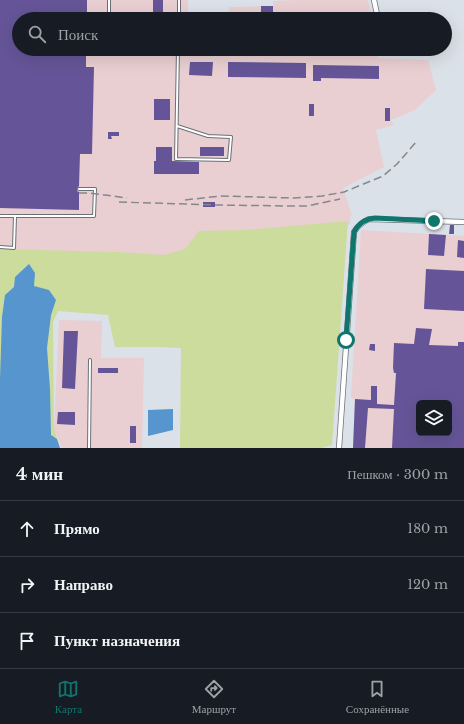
<!DOCTYPE html>
<html lang="ru">
<meta charset="utf-8">
<style>
:root{--surface:#171b24;--page:#242831;--text:#f1f3f6;--muted:#9ea1a6;--line:#363941;--accent:#0f766e}
body{margin:0;font-family:"Libre Baskerville",serif;background:var(--page);color:var(--text)}
.controls{position:absolute;right:12px;bottom:12px;display:grid;overflow:hidden;border-radius:6px;box-shadow:0 4px 16px #0002}
.controls button{width:36px;height:36px;display:grid;place-items:center;padding:0;border:0;border-bottom:1px solid var(--line);background:var(--surface);color:var(--text);font:20px sans-serif}
.stop{position:absolute;width:12px;height:12px;margin:-9px;border:3px solid #0f766e;border-radius:50%;background:#fff}
.stop.end{background:#0f766e;border-color:#fff;box-shadow:0 1px 4px #0008}
.list{margin:0;padding:0;list-style:none}
h2{display:flex;justify-content:space-between;align-items:center;height:52px;margin:0;padding:0 16px;font-size:17px}
h2 small{font-size:13px;font-weight:400;color:var(--muted)}
.list li{display:grid;grid-template-columns:26px 1fr auto;gap:12px;align-items:center;box-sizing:border-box;height:56px;padding:0 16px;border-top:1px solid var(--line)}
.list b{display:block;font-size:15px;white-space:nowrap}
.list em{font-size:13px;font-style:normal;color:var(--muted)}
.icon{flex:none;width:22px;height:22px;fill:none;stroke:currentColor;stroke-width:2;stroke-linecap:round;stroke-linejoin:round}
.map{position:relative;flex:none;width:464px;height:448px;overflow:hidden}
.search{position:absolute;background:var(--surface);box-shadow:0 4px 16px #0002;left:12px;right:12px;top:12px;height:44px;display:flex;align-items:center;gap:10px;box-sizing:border-box;padding:0 14px;border-radius:22px;color:var(--muted);font-size:15px}
.sheet{height:220px;background:var(--surface)}
nav{display:flex;justify-content:space-around;align-items:center;box-sizing:border-box;height:56px;border-top:1px solid var(--line);background:var(--surface);font-size:11px;color:var(--muted)}
nav a{display:grid;justify-items:center;gap:2px}
nav .on{color:var(--accent)}
.map>svg:first-child{display:block}
</style>
<div class="map">
<svg width="464" height="448" viewBox="0 0 464 448">
<rect width="100%" height="100%" fill="#dbe1e8"/>
<g fill="#e9cfd2" fill-rule="evenodd">
<path d="M0 0H188V19H19V49H378V58L428 60 436 90 415 110 391 120 394 125 376 130 384 167 343 188 352 215 350 217V224L345 227 194 258 90 252 0 249Z"/>
<path d="M295 0H368L372 19H229V7L273 6V1Z"/>
<path d="M361 230 464 236V448H353L355 400 351 397ZM419 403H449V433H419Z"/>
<path d="M59 320 102 321 101 358H144L142 448H62L54 429Z"/>
</g>
<path fill="#cbdc9c" d="M348 221 332 445 322 448H180L181 348 159 347H115L108 315 58 311 53 322 54 428 60 448H0V249L117 252 164 255 185 249 199 231 244 230Z"/>
<g fill="#5795ce">
<path d="M29 264 35 273 34 286 49 290 56 300 51 315 47 348 50 389 51 435 57 439 60 448H0V379L2 317 5 295 14 287 15 277Z"/>
<path d="M173 409V430L148 436V410Z"/>
</g>
<g fill="#655598" fill-rule="evenodd">
<path d="M0 0H87V19H19V49H86V67H94L92 154H80L79 186 77 189V191L79 192V210L0 208Z"/>
<rect x="153" y="0" width="10" height="13"/>
<rect x="261" y="6" width="12" height="13"/>
<path d="M190 62H213L212 76 189 75Z"/>
<path d="M228 62 306 63V78L228 77Z"/>
<path d="M313 65 379 66V79L321 78V81H313Z"/>
<rect x="154" y="99" width="16" height="21"/>
<rect x="309" y="104" width="5" height="12"/>
<rect x="385" y="108" width="5" height="13"/>
<path d="M108 132H119V136H111L112 139H108Z"/>
<path d="M156 147H172V161L199 162V174H154V161H156Z"/>
<rect x="200" y="147" width="24" height="9"/>
<rect x="203" y="202" width="12" height="5"/>
<path d="M450 225H454V234H449Z"/>
<path d="M429 234 446 235 444 256 428 255Z"/>
<path d="M458 240 464 241V258L457 257Z"/>
<path d="M426 269 464 271V311L424 309Z"/>
<path d="M416 328 432 329 429 345 458 346V342H464V448H392L394 409 368 408 365 448H353L355 399 371 400V386H377V404L394 405 396 373H394L393 368 394 343 414 344ZM419 403H449V433H419Z"/>
<path d="M64 331H78L75 389 62 388Z"/>
<path d="M370 344H375V351L369 350Z"/>
<rect x="98" y="368" width="20" height="5"/>
<path d="M58 412H75V425L57 424Z"/>
<rect x="130" y="426" width="6" height="17"/>
</g>
<g fill="none" stroke-linecap="round" stroke-linejoin="round">
<defs>
<g id="service">
<path d="M109 19V0"/>
<path d="M179 19V0"/>
<path d="M177 126 208 136 231 137 229 160 176 159 178 49"/>
<path d="M0 216H15L14 248 0 247"/>
<path d="M15 216H94L95 189H79"/>
<path d="M89 448 90 360"/>
</g>
<g id="minor">
<path d="M374 0 378 19"/>
<path d="M383 49 384 53"/>
<path d="M339 448 354 232C358 225 362 222 369 219L464 222"/>
</g>
</defs>
<use href="#service" stroke="#6a7076" stroke-width="4"/>
<use href="#minor" stroke="#6a7076" stroke-width="6"/>
<use href="#service" stroke="#fff" stroke-width="2"/>
<use href="#minor" stroke="#fff" stroke-width="4.5"/>
<g stroke="#84888d" stroke-width="1.5" stroke-dasharray="8 4" stroke-linecap="butt">
<path d="M79 193H90L127 198"/>
<path d="M185 200 221 196 294 198 322 196 344 192 383 176 397 164 417 141"/>
<path d="M119 202 215 205 292 206H307L340 199"/>
</g>
</g>
<g fill="none" stroke-linecap="round" stroke-linejoin="round">
<path stroke="#0f766e" stroke-width="5" d="M346 340 354 232C359 223 365 219 375 218L434 221"/>
</g>
</svg>
<div class="controls">
<button><svg class="icon" aria-label="layers" viewBox="0 0 24 24"><path d="M12 4l9 5-9 5-9-5zM3 14l9 5 9-5"/></svg></button>
</div>
<div class="stop" style="left:346px;top:340px"></div>
<div class="stop end" style="left:434px;top:221px"></div>
<div class="search"><svg class="icon" aria-label="search" viewBox="0 0 24 24"><circle cx="10" cy="10" r="6"/><path d="M15 15l6 6"/></svg>Поиск</div>
</div>
<section class="sheet">
<h2>4 мин<small>Пешком · 300 m</small></h2>
<ul class="list">
<li><svg class="icon" aria-label="ahead" viewBox="0 0 24 24"><path d="M12 20V5M6 11l6-6 6 6"/></svg><div><b>Прямо</b></div><em>180 m</em></li>
<li><svg class="icon" aria-label="right" viewBox="0 0 24 24"><path d="M7 20v-9h11M14 6l5 5-5 5"/></svg><div><b>Направо</b></div><em>120 m</em></li>
<li><svg class="icon" aria-label="arrive" viewBox="0 0 24 24"><path d="M6 21V4h12l-3 4 3 4H6"/></svg><div><b>Пункт назначения</b></div></li>
</ul>
</section>
<nav>
<a class="on"><svg class="icon" aria-label="map" viewBox="0 0 24 24"><path d="M3 6l6-2 6 2 6-2v14l-6 2-6-2-6 2zM9 4v14M15 6v14"/></svg>Карта</a>
<a><svg class="icon" aria-label="directions" viewBox="0 0 24 24"><path d="M12 3l9 9-9 9-9-9zM9 14v-3h6M13 9l2 2-2 2"/></svg>Маршрут</a>
<a><svg class="icon" aria-label="saved" viewBox="0 0 24 24"><path d="M7 4h10v16l-5-4-5 4z"/></svg>Сохранённые</a>
</nav>
